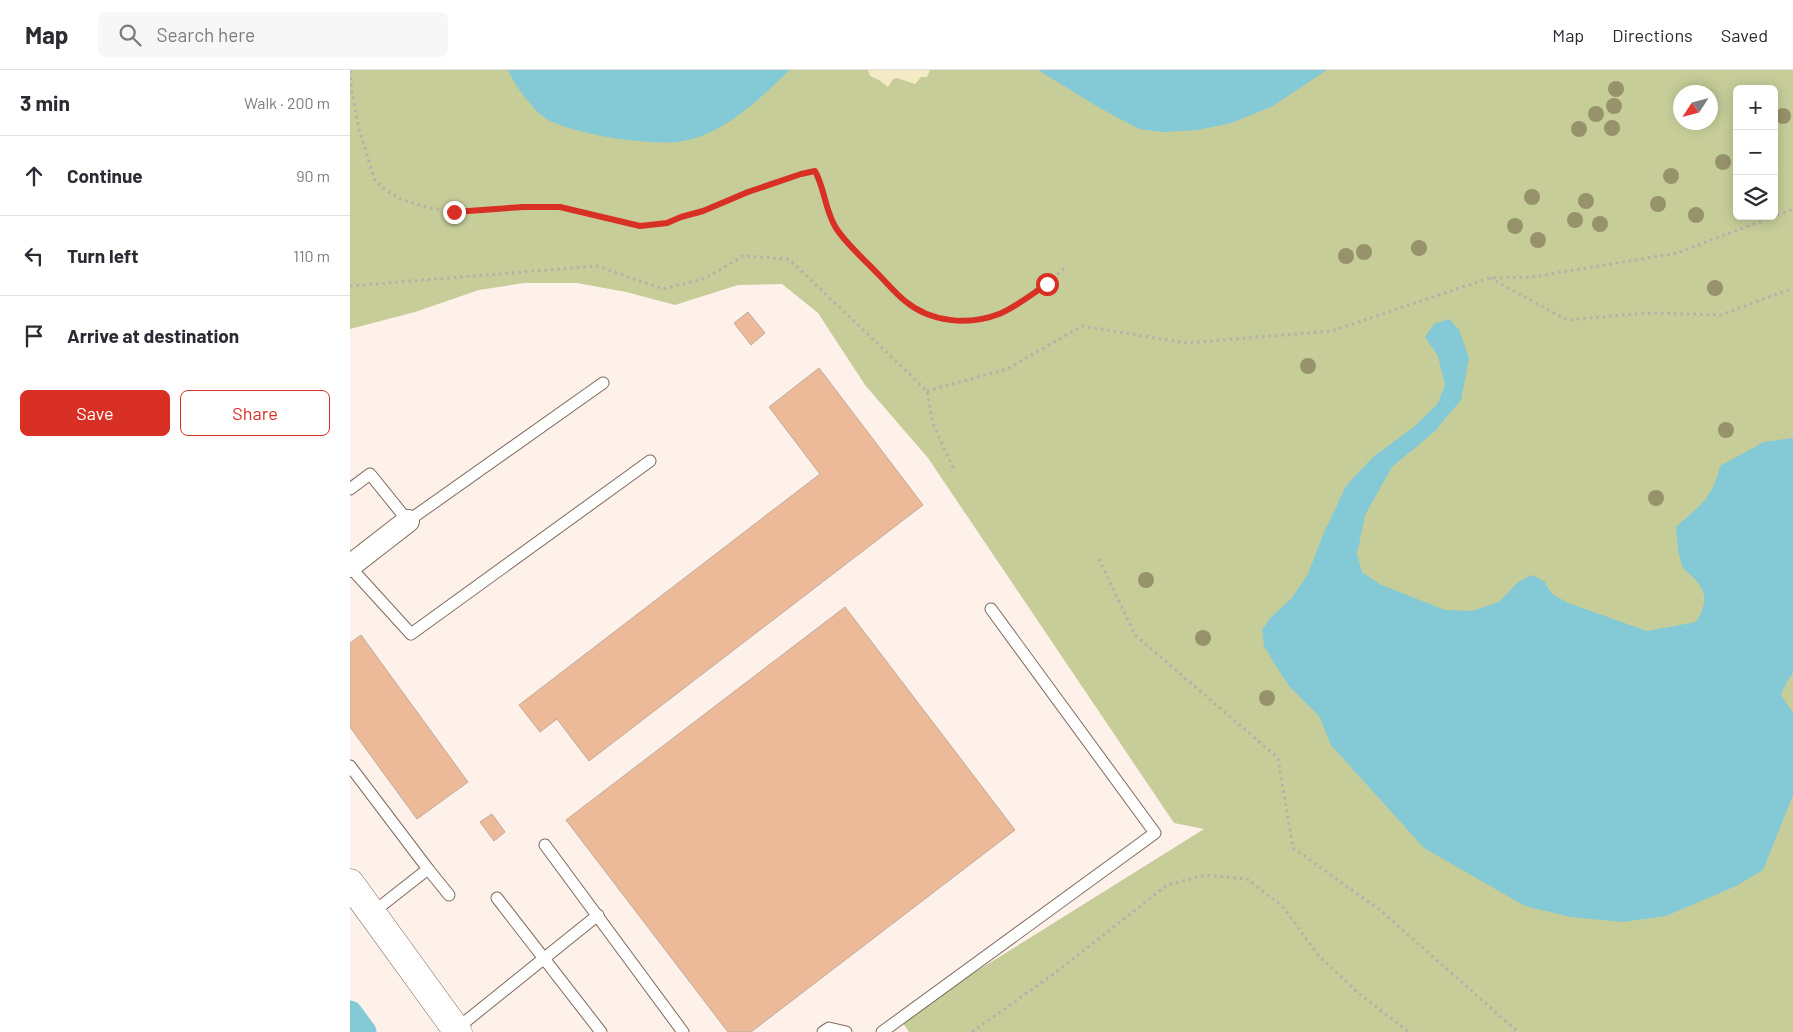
<!DOCTYPE html>
<meta charset="utf-8">
<style>
:root{--surface:#fff;--page:#f7f7f7;--text:#2b2b33;--muted:#7c7c81;--line:#e1e1e2;--accent:#d93025}
body{margin:0;font-family:Barlow,sans-serif;background:var(--page);color:var(--text)}
.controls{position:absolute;right:15px;top:15px;display:grid;overflow:hidden;border-radius:8px;box-shadow:0 2px 12px #0003}
.controls button{width:45px;height:45px;display:grid;place-items:center;padding:0;border:0;border-bottom:1px solid var(--line);background:var(--surface);color:var(--text);font:25px sans-serif}
.compass{position:absolute;left:1323px;top:15px;width:45px;height:45px;border-radius:50%;background:var(--surface);box-shadow:0 2px 12px #0003;rotate:234deg}
.stop{position:absolute;width:15px;height:15px;margin:-11px;border:4px solid #d93025;border-radius:50%;background:#fff}
.stop.end{background:#d93025;border-color:#fff;box-shadow:0 1px 5px #0008}
.list{margin:0;padding:0;list-style:none}
h2{display:flex;justify-content:space-between;align-items:center;height:65px;margin:0;padding:0 20px;font-size:21px}
h2 small{font-size:16px;font-weight:400;color:var(--muted)}
.list li{display:grid;grid-template-columns:32px 1fr auto;gap:15px;align-items:center;box-sizing:border-box;height:80px;padding:0 20px;border-top:1px solid var(--line)}
.list b{display:block;font-size:19px;white-space:nowrap}
.list em{font-size:16px;font-style:normal;color:var(--muted)}
.actions{display:flex;gap:10px;padding:15px 20px}
.actions a{flex:1;padding:11px 0;border:1px solid var(--accent);border-radius:8px;text-align:center;font-size:18px;color:var(--accent)}
.actions .main{background:var(--accent);color:#fff}
.icon{flex:none;width:28px;height:28px;fill:none;stroke:currentColor;stroke-width:2;stroke-linecap:round;stroke-linejoin:round}
.map{position:relative;flex:none;width:1443px;height:962px;overflow:hidden}
header{display:flex;align-items:center;gap:30px;box-sizing:border-box;height:70px;padding:0 25px;background:var(--surface);border-bottom:1px solid var(--line)}
header strong{font-size:24px}
nav{display:flex;gap:28px;margin-inline-start:auto;font-size:18px}
.search{width:350px;height:45px;background:var(--page);display:flex;align-items:center;gap:12px;box-sizing:border-box;padding:0 18px;border-radius:8px;color:var(--muted);font-size:19px}
main{display:flex}
aside{flex:1;background:var(--surface)}
.map>svg:first-child{display:block}
</style>
<header>
<strong>Map</strong>
<div class="search"><svg class="icon" aria-label="search" viewBox="0 0 24 24"><circle cx="10" cy="10" r="6"/><path d="M15 15l6 6"/></svg>Search here</div>
<nav><a>Map</a><a>Directions</a><a>Saved</a></nav>
</header>
<main>
<aside>
<h2>3 min<small>Walk · 200 m</small></h2>
<ul class="list">
<li><svg class="icon" aria-label="ahead" viewBox="0 0 24 24"><path d="M12 20V5M6 11l6-6 6 6"/></svg><div><b>Continue</b></div><em>90 m</em></li>
<li><svg class="icon" aria-label="left" viewBox="0 0 24 24"><path d="M17 20v-9H6M10 6l-5 5 5 5"/></svg><div><b>Turn left</b></div><em>110 m</em></li>
<li><svg class="icon" aria-label="arrive" viewBox="0 0 24 24"><path d="M6 21V4h12l-3 4 3 4H6"/></svg><div><b>Arrive at destination</b></div></li>
</ul>
<div class="actions"><a class="main">Save</a><a>Share</a></div>
</aside>
<div class="map">
<svg width="1443" height="962" viewBox="0 0 1443 962">
<rect width="100%" height="100%" fill="#fef1e9"/>
<path fill="#c6cd99" fill-rule="evenodd" d="M0 0H1443V962H559L550 949 854 759 824 753 578 388 515 315 468 243 432 214 388 215 325 235 276 222 227 213H174L129 220 65 242 0 259ZM1387 19H1424V146H1387ZM1330 22H1360V52H1330Z"/>
<path fill="#f4eac5" d="M518 0H580L577 7H571L565 14 547 8 543 9 538 17 529 10 520 6Z"/>
<g fill="#83c9d6">
<path d="M158 0H440C413 25 387 52 351 66 346 68 339 70 333 71 303 77 220 64 195 48 183 40 163 13 158 0Z"/>
<path d="M688 0H977L921 37 881 53 848 60 812 62 789 59 748 37Z"/>
<path d="M1099 249 1109 260 1119 288 1111 330 1085 361 1042 397 1015 445 1007 484 1012 502 1029 514 1095 540 1122 541 1149 532 1168 512 1182 505 1194 511 1202 524 1218 533 1297 561 1346 552C1357 534 1358 522 1343 507 1340 504 1337 502 1334 499 1328 490 1327 468 1326 457 1350 435 1362 430 1370 396L1414 372 1443 368V603L1436 613 1431 625 1443 643V725L1413 800 1386 816 1316 846 1273 852 1221 847 1175 836 1074 778 981 675 969 646 939 616 926 596 914 576 912 560 920 548 941 529 958 504 973 465 996 416 1023 387 1065 356 1088 333 1095 315 1088 286 1075 267 1084 254Z"/>
</g>
<g fill="none" stroke-linecap="round" stroke-linejoin="round">
<path stroke="#83c9d6" stroke-width="25" d="M0 943 14 962"/>
</g>
<g fill="#ecba99" stroke="#bfab9e">
<path d="M398 242 415 263 401 275 384 253Z"/>
<path d="M469 298 573 435 239 691 207 649 190 662 169 635 470 404 419 337Z"/>
<path d="M495 537 665 760 401 962H378L216 750Z"/>
<path d="M11 565 118 712 67 749 0 657V573Z"/>
<path d="M142 744 155 762 144 771 130 752Z"/>
</g>
<g fill="none" stroke-linecap="round" stroke-linejoin="round">
<defs>
<g id="service">
<path d="M0 419 20 404 58 451 253 313"/>
<path d="M0 497 61 564 300 391"/>
<path d="M0 696 78 799 22 843"/>
<path d="M195 775 333 962"/>
<path d="M78 799 99 825"/>
<path d="M147 828 251 962"/>
<path d="M105 960 248 845"/>
<path d="M473 962 479 958 496 962"/>
<path d="M532 962 805 763 641 539"/>
</g>
<path id="minor" d="M0 496 58 451"/>
<path id="tertiary" d="M0 813 108 962"/>
</defs>
<use href="#service" stroke="#7e6a5e" stroke-width="13"/>
<use href="#minor" stroke="#7e6a5e" stroke-width="24"/>
<use href="#tertiary" stroke="#7e6a5e" stroke-width="29"/>
<g stroke="#baafa8" stroke-width="3" stroke-dasharray="2.5 4" stroke-linecap="butt">
<path d="M0 1 2 23 9 59 25 111 36 120 52 130 81 138 104 142 173 137H210L290 156 317 153 331 147 353 141 398 122 451 105 465 101C475 119 475 141 486 158 497 175 514 189 528 204 541 217 554 233 571 242 584 249 597 250 611 250 654 249 684 225 715 198"/>
<path d="M1140 208 1217 250 1295 243 1371 245 1443 218"/>
<path d="M0 216 247 196 313 219 356 208 393 186 439 189 577 321 583 354 604 400"/>
<path d="M577 321 657 299 732 256 837 273 982 261 1139 208 1182 207 1327 183 1443 139"/>
<path d="M749 489 785 565 928 688 943 778 1030 840 1168 962"/>
<path d="M622 962 705 903 817 815 856 805 897 809 932 836 969 886 1007 922 1059 962"/>
</g>
<use href="#service" stroke="#fff" stroke-width="11"/>
<use href="#minor" stroke="#fff" stroke-width="22"/>
<use href="#tertiary" stroke="#fff" stroke-width="28"/>
</g>
<g fill="#96926a">
<circle cx="1266" cy="19" r="8"/>
<circle cx="1264" cy="36" r="8"/>
<circle cx="1246" cy="44" r="8"/>
<circle cx="1433" cy="46" r="8"/>
<circle cx="1262" cy="58" r="8"/>
<circle cx="1229" cy="59" r="8"/>
<circle cx="1373" cy="92" r="8"/>
<circle cx="1321" cy="106" r="8"/>
<circle cx="1182" cy="127" r="8"/>
<circle cx="1236" cy="131" r="8"/>
<circle cx="1308" cy="134" r="8"/>
<circle cx="1346" cy="145" r="8"/>
<circle cx="1225" cy="150" r="8"/>
<circle cx="1250" cy="154" r="8"/>
<circle cx="1165" cy="156" r="8"/>
<circle cx="1188" cy="170" r="8"/>
<circle cx="1069" cy="178" r="8"/>
<circle cx="1014" cy="182" r="8"/>
<circle cx="996" cy="186" r="8"/>
<circle cx="1365" cy="218" r="8"/>
<circle cx="958" cy="296" r="8"/>
<circle cx="1376" cy="360" r="8"/>
<circle cx="1306" cy="428" r="8"/>
<circle cx="796" cy="510" r="8"/>
<circle cx="853" cy="568" r="8"/>
<circle cx="917" cy="628" r="8"/>
</g>
<g fill="none" stroke-linecap="round" stroke-linejoin="round">
<path stroke="#d93025" stroke-width="6" d="M104 142 173 137H210L290 156 317 153 331 147 353 141 398 122 451 104 465 101C475 119 475 141 486 158 497 175 514 189 528 204 537 213 545 223 555 231 580 252 618 256 649 244 666 237 682 224 697 214"/>
</g>
</svg>
<div class="controls">
<button>+</button>
<button>−</button>
<button><svg class="icon" aria-label="layers" viewBox="0 0 24 24"><path d="M12 4l9 5-9 5-9-5zM3 14l9 5 9-5"/></svg></button>
</div>
<svg class="compass" viewBox="-18 -18 36 36"><path d="M0-13l5 13h-10z" fill="#e53935"/><path d="M0 13l5-13h-10z" fill="#7c7c81"/></svg>
<div class="stop" style="left:697px;top:214px"></div>
<div class="stop end" style="left:104px;top:142px"></div>
</div>
</main>
